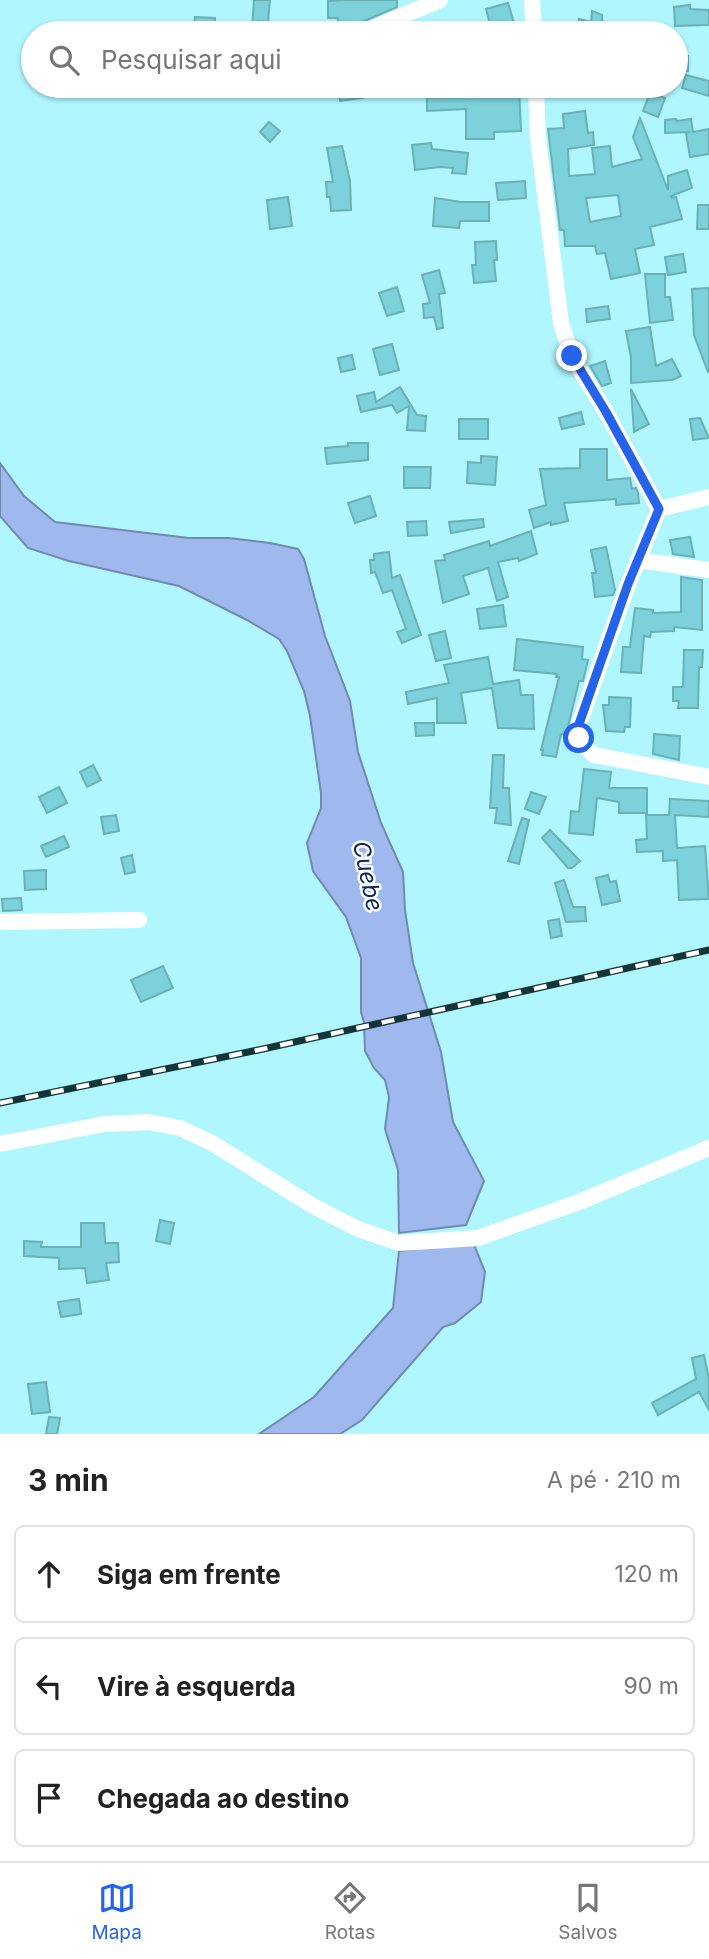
<!DOCTYPE html>
<html lang="pt">
<meta charset="utf-8">
<style>
:root{--surface:#fff;--page:#f2f2f2;--text:#222;--muted:#767676;--line:#e0e0e0;--accent:#2563eb}
body{margin:0;font-family:Inter,sans-serif;background:var(--page);color:var(--text)}
.stop{position:absolute;width:21px;height:21px;margin:-16px;border:5px solid #2563eb;border-radius:50%;background:#fff}
.stop.end{background:#2563eb;border-color:#fff;box-shadow:0 2px 7px #0008}
.list{margin:0;padding:0;list-style:none}
h2{display:flex;justify-content:space-between;align-items:center;height:91px;margin:0;padding:0 28px;font-size:30px}
h2 small{font-size:23px;font-weight:400;color:var(--muted)}
.list li{display:grid;grid-template-columns:46px 1fr auto;gap:21px;align-items:center;box-sizing:border-box;height:98px;margin:0 14px 14px;padding:0 14px;border:2px solid var(--line);border-radius:10px}
.list b{display:block;font-size:26px;white-space:nowrap}
.list em{font-size:23px;font-style:normal;color:var(--muted)}
.icon{flex:none;width:38px;height:38px;fill:none;stroke:currentColor;stroke-width:2;stroke-linecap:round;stroke-linejoin:round}
.map{position:relative;flex:none;width:709px;height:1434px;overflow:hidden}
.search{position:absolute;background:var(--surface);box-shadow:0 2px 5px #0004;left:21px;right:21px;top:21px;height:77px;display:flex;align-items:center;gap:18px;box-sizing:border-box;padding:0 24px;border-radius:38px;color:var(--muted);font-size:26px}
.sheet{height:427px;background:var(--surface)}
nav{display:flex;justify-content:space-around;align-items:center;box-sizing:border-box;height:98px;border-top:2px solid var(--line);background:var(--surface);font-size:19px;color:var(--muted)}
nav a{display:grid;justify-items:center;gap:4px}
nav .on{color:var(--accent)}
.map>svg:first-child{display:block}
</style>
<div class="map">
<svg width="709" height="1434" viewBox="0 0 709 1434">
<rect width="100%" height="100%" fill="#aff6fe"/>
<g fill="#9fb9ef" stroke="#708ab1" stroke-width="2">
<path d="M0 463 24 496 55 522 189 538H229L270 543 298 549 304 559 325 636 350 701 358 752 381 823 403 872 405 910 413 963 441 1052 453 1122 484 1181 466 1225 399 1233 398 1170 385 1129 389 1097 385 1080 374 1068 365 1051 364 1022 361 1012V958L346 917 313 871 307 843 321 808V793L310 716 304 691 287 651 279 639 247 620 179 586 69 561 28 548 0 516Z"/>
<path d="M473 1242 485 1272 481 1302 455 1323 443 1327 362 1420 340 1434H259L314 1397 393 1308 399 1251Z"/>
</g>
<g fill="#7dd1da" stroke="#6ab0b7" stroke-width="2" fill-rule="evenodd">
<path d="M254 0H270L268 22 258 21 252 29Z"/>
<path d="M344 0H397V7L353 26 338 27V18H328V1Z"/>
<path d="M508 3 515 26 492 32 486 9Z"/>
<path d="M690 5V9L709 10V25L675 26 674 7Z"/>
<path d="M592 11 602 15V21L628 31 576 33 579 19 591 22Z"/>
<path d="M195 17 215 18V30L194 29Z"/>
<path d="M676 56H688V71L676 70Z"/>
<path d="M686 75 709 81V96L682 88Z"/>
<path d="M338 86H361L363 98 340 101Z"/>
<path d="M491 86H519L521 131 494 132V139H466V109L427 111V96L460 95V89H491Z"/>
<path d="M650 93 665 98 658 117 643 111Z"/>
<path d="M585 111 588 133 593 132 594 145 568 149 569 176 595 174 592 148 610 146 612 167 642 159 633 137 640 118 668 190V176L687 170 692 188 671 196 672 198 676 197 682 219 650 227 654 245 635 249 640 273 611 279 605 253 597 254 595 246H565L564 230H560L548 129 564 128 563 114ZM618 195 621 216 590 222 586 198Z"/>
<path d="M676 119 677 121 691 119 693 132 709 129V154L690 157 686 133 690 132 665 133V120Z"/>
<path d="M269 122 280 131 270 142 260 132Z"/>
<path d="M431 143 432 149 468 153 466 174 452 173 453 168 440 167 415 170 412 145Z"/>
<path d="M342 146 350 181 351 210 331 211 330 197H327L326 182H333L327 148Z"/>
<path d="M525 181 526 198 498 200 496 183Z"/>
<path d="M288 197 292 226 270 229 267 200Z"/>
<path d="M435 198 461 202H489V221H460L459 228 433 226Z"/>
<path d="M698 205H709V229H697Z"/>
<path d="M496 241 497 260H494L496 281 474 283 472 265H476L475 242Z"/>
<path d="M683 254 686 272 668 275 665 257Z"/>
<path d="M439 270 445 293 439 294 443 328 437 329 434 317 424 318 423 304 430 303 422 275Z"/>
<path d="M645 274H665V297H670L673 320 650 323Z"/>
<path d="M397 287 404 311 387 316 379 293Z"/>
<path d="M709 288V372H708L694 335 692 289Z"/>
<path d="M608 306 610 319 587 322 586 309Z"/>
<path d="M650 327 656 366 672 359 681 376 672 380 631 383V358L626 331Z"/>
<path d="M392 344 399 370 380 375 373 349Z"/>
<path d="M352 355 355 369 341 372 338 358Z"/>
<path d="M605 361 611 383 602 386 590 366Z"/>
<path d="M400 387 417 415 426 416 425 431 407 430 409 406 397 413 392 405 361 412 357 396 374 392 376 402Z"/>
<path d="M631 389 649 424 634 432Z"/>
<path d="M581 412 584 424 562 429 559 418Z"/>
<path d="M700 418 709 438 693 440 690 419Z"/>
<rect x="459" y="419" width="29" height="20"/>
<path d="M348 443H368V460L327 464 325 448 348 446Z"/>
<path d="M580 449H607V480L630 478 632 489 636 488 638 493 639 503 616 505V499L564 503 568 521 551 525V522L534 528 529 510 546 505 540 469 580 468Z"/>
<path d="M481 456 497 457 495 485 467 483 468 462 481 463Z"/>
<path d="M404 467H431L430 488H404Z"/>
<path d="M370 496 376 516 355 523 348 503Z"/>
<path d="M483 519 484 527 451 533 449 522Z"/>
<path d="M426 521 427 535 408 536 407 522Z"/>
<path d="M531 531 537 554 519 561 518 558 498 562 508 597 497 601 488 568 463 576 469 594 443 603 435 561 445 560 444 555 489 541 490 546Z"/>
<path d="M690 537 694 557 673 554 670 540Z"/>
<path d="M606 547 615 590 613 595 595 597 592 573H596L591 550Z"/>
<path d="M389 552 392 578 400 575 421 635 402 643 397 632 406 629 392 590 383 593 375 572 371 573 370 560H374V554Z"/>
<path d="M681 577 702 580V630L674 627V631L651 632 650 637 644 636 641 673 621 672 623 647H630L635 608 653 610V613L681 612Z"/>
<path d="M503 605 506 626 480 629 477 609Z"/>
<path d="M445 631 451 658 436 661 429 635Z"/>
<path d="M517 639 583 647 582 659 588 660 583 681H579L566 735 561 734 556 757 542 755 543 750H541L559 677H556L557 674 514 670Z"/>
<path d="M684 650H703L702 667H699L698 708H678L679 701H673V687H683Z"/>
<path d="M488 657 493 684 519 680 521 695H533L534 729 498 728 492 688 461 693 466 723H437V698L408 704 406 692 449 683 444 665Z"/>
<path d="M609 697 631 698 630 727H625L624 732 606 731 603 705H609Z"/>
<path d="M415 723H434V735L416 736Z"/>
<path d="M654 734 680 736 679 760 653 754Z"/>
<path d="M493 755H504L503 788H509L511 825 495 823 497 808H490Z"/>
<path d="M93 765 101 780 87 787 80 772Z"/>
<path d="M584 769 611 772 609 788H647V813H619V802L597 798 593 835 569 833 571 811 579 812Z"/>
<path d="M59 787 67 803 47 813 39 797Z"/>
<path d="M531 792 546 797 539 814 525 809Z"/>
<path d="M670 799 709 801V817L675 815 677 848 705 846 709 899 679 900 677 860 663 861V851L637 852 636 840 647 839 646 815H669Z"/>
<path d="M116 815 119 831 104 834 101 817Z"/>
<path d="M522 818 529 820 519 864 508 861Z"/>
<path d="M550 830 580 861 572 868H568L542 838Z"/>
<path d="M64 836 69 847 46 857 41 846Z"/>
<path d="M132 855 135 872 125 874 121 858Z"/>
<path d="M46 870V889L25 890 24 871Z"/>
<path d="M608 875 610 882 616 881 620 901 602 905 596 878Z"/>
<path d="M564 880 573 907H585L586 921 566 922 555 883Z"/>
<path d="M21 898 22 910 3 911 2 899Z"/>
<path d="M559 919 562 936 551 938 548 921Z"/>
<path d="M163 966 173 988 141 1002 131 980Z"/>
<path d="M160 1220 174 1223 170 1244 156 1241Z"/>
<path d="M81 1223H104L105 1243H118L119 1262 106 1263 109 1280 87 1283 85 1268 59 1269V1258L24 1256V1241L42 1242 41 1247H81Z"/>
<path d="M79 1299 81 1314 61 1317 58 1302Z"/>
<path d="M704 1355 709 1379V1410L699 1392 658 1415 652 1403 696 1379 692 1358Z"/>
<path d="M46 1382 50 1412 32 1414 28 1384Z"/>
<path d="M49 1417 60 1418 57 1434H46Z"/>
</g>
<g fill="none" stroke-linecap="round" stroke-linejoin="round">
<g stroke="#fff" stroke-width="16">
<path d="M532 0 534 33"/>
<path d="M262 31 272 33"/>
<path d="M361 33 440 0"/>
<path d="M536 86 538 138 561 323 572 357 606 412 659 509"/>
<path d="M709 497 659 509 628 585 579 724C579 740 582 746 594 755L709 777"/>
<path d="M638 560 709 570"/>
<path d="M0 922 139 920"/>
<path d="M0 1144 105 1124 148 1122 180 1128 212 1143 313 1206 358 1229 399 1243 478 1238 579 1202 709 1148"/>
</g>
<defs>
<path id="rail" d="M0 1103 263 1049 709 950"/>
</defs>
<use href="#rail" stroke="#133538" stroke-width="7"/>
<use href="#rail" stroke="#fff" stroke-width="4.5" stroke-dasharray="13" stroke-linecap="butt"/>
</g>
<g fill="none" stroke-linecap="round" stroke-linejoin="round">
<path stroke="#2563eb" stroke-width="9" d="M572 356 606 412 659 509 628 584 579 724V738"/>
</g>
<g text-anchor="middle" stroke-width="5" stroke-linejoin="round" paint-order="stroke">
<g font-size="23" font-style="italic" fill="#0e2664" stroke="#fff">
<text transform="translate(368 876) rotate(78)" y="8">Cuebe</text>
</g>
</g>
</svg>
<div class="stop" style="left:579px;top:738px"></div>
<div class="stop end" style="left:572px;top:356px"></div>
<div class="search"><svg class="icon" aria-label="search" viewBox="0 0 24 24"><circle cx="10" cy="10" r="6"/><path d="M15 15l6 6"/></svg>Pesquisar aqui</div>
</div>
<section class="sheet">
<h2>3 min<small>A pé · 210 m</small></h2>
<ul class="list">
<li><svg class="icon" aria-label="ahead" viewBox="0 0 24 24"><path d="M12 20V5M6 11l6-6 6 6"/></svg><div><b>Siga em frente</b></div><em>120 m</em></li>
<li><svg class="icon" aria-label="left" viewBox="0 0 24 24"><path d="M17 20v-9H6M10 6l-5 5 5 5"/></svg><div><b>Vire à esquerda</b></div><em>90 m</em></li>
<li><svg class="icon" aria-label="arrive" viewBox="0 0 24 24"><path d="M6 21V4h12l-3 4 3 4H6"/></svg><div><b>Chegada ao destino</b></div></li>
</ul>
</section>
<nav>
<a class="on"><svg class="icon" aria-label="map" viewBox="0 0 24 24"><path d="M3 6l6-2 6 2 6-2v14l-6 2-6-2-6 2zM9 4v14M15 6v14"/></svg>Mapa</a>
<a><svg class="icon" aria-label="directions" viewBox="0 0 24 24"><path d="M12 3l9 9-9 9-9-9zM9 14v-3h6M13 9l2 2-2 2"/></svg>Rotas</a>
<a><svg class="icon" aria-label="saved" viewBox="0 0 24 24"><path d="M7 4h10v16l-5-4-5 4z"/></svg>Salvos</a>
</nav>
